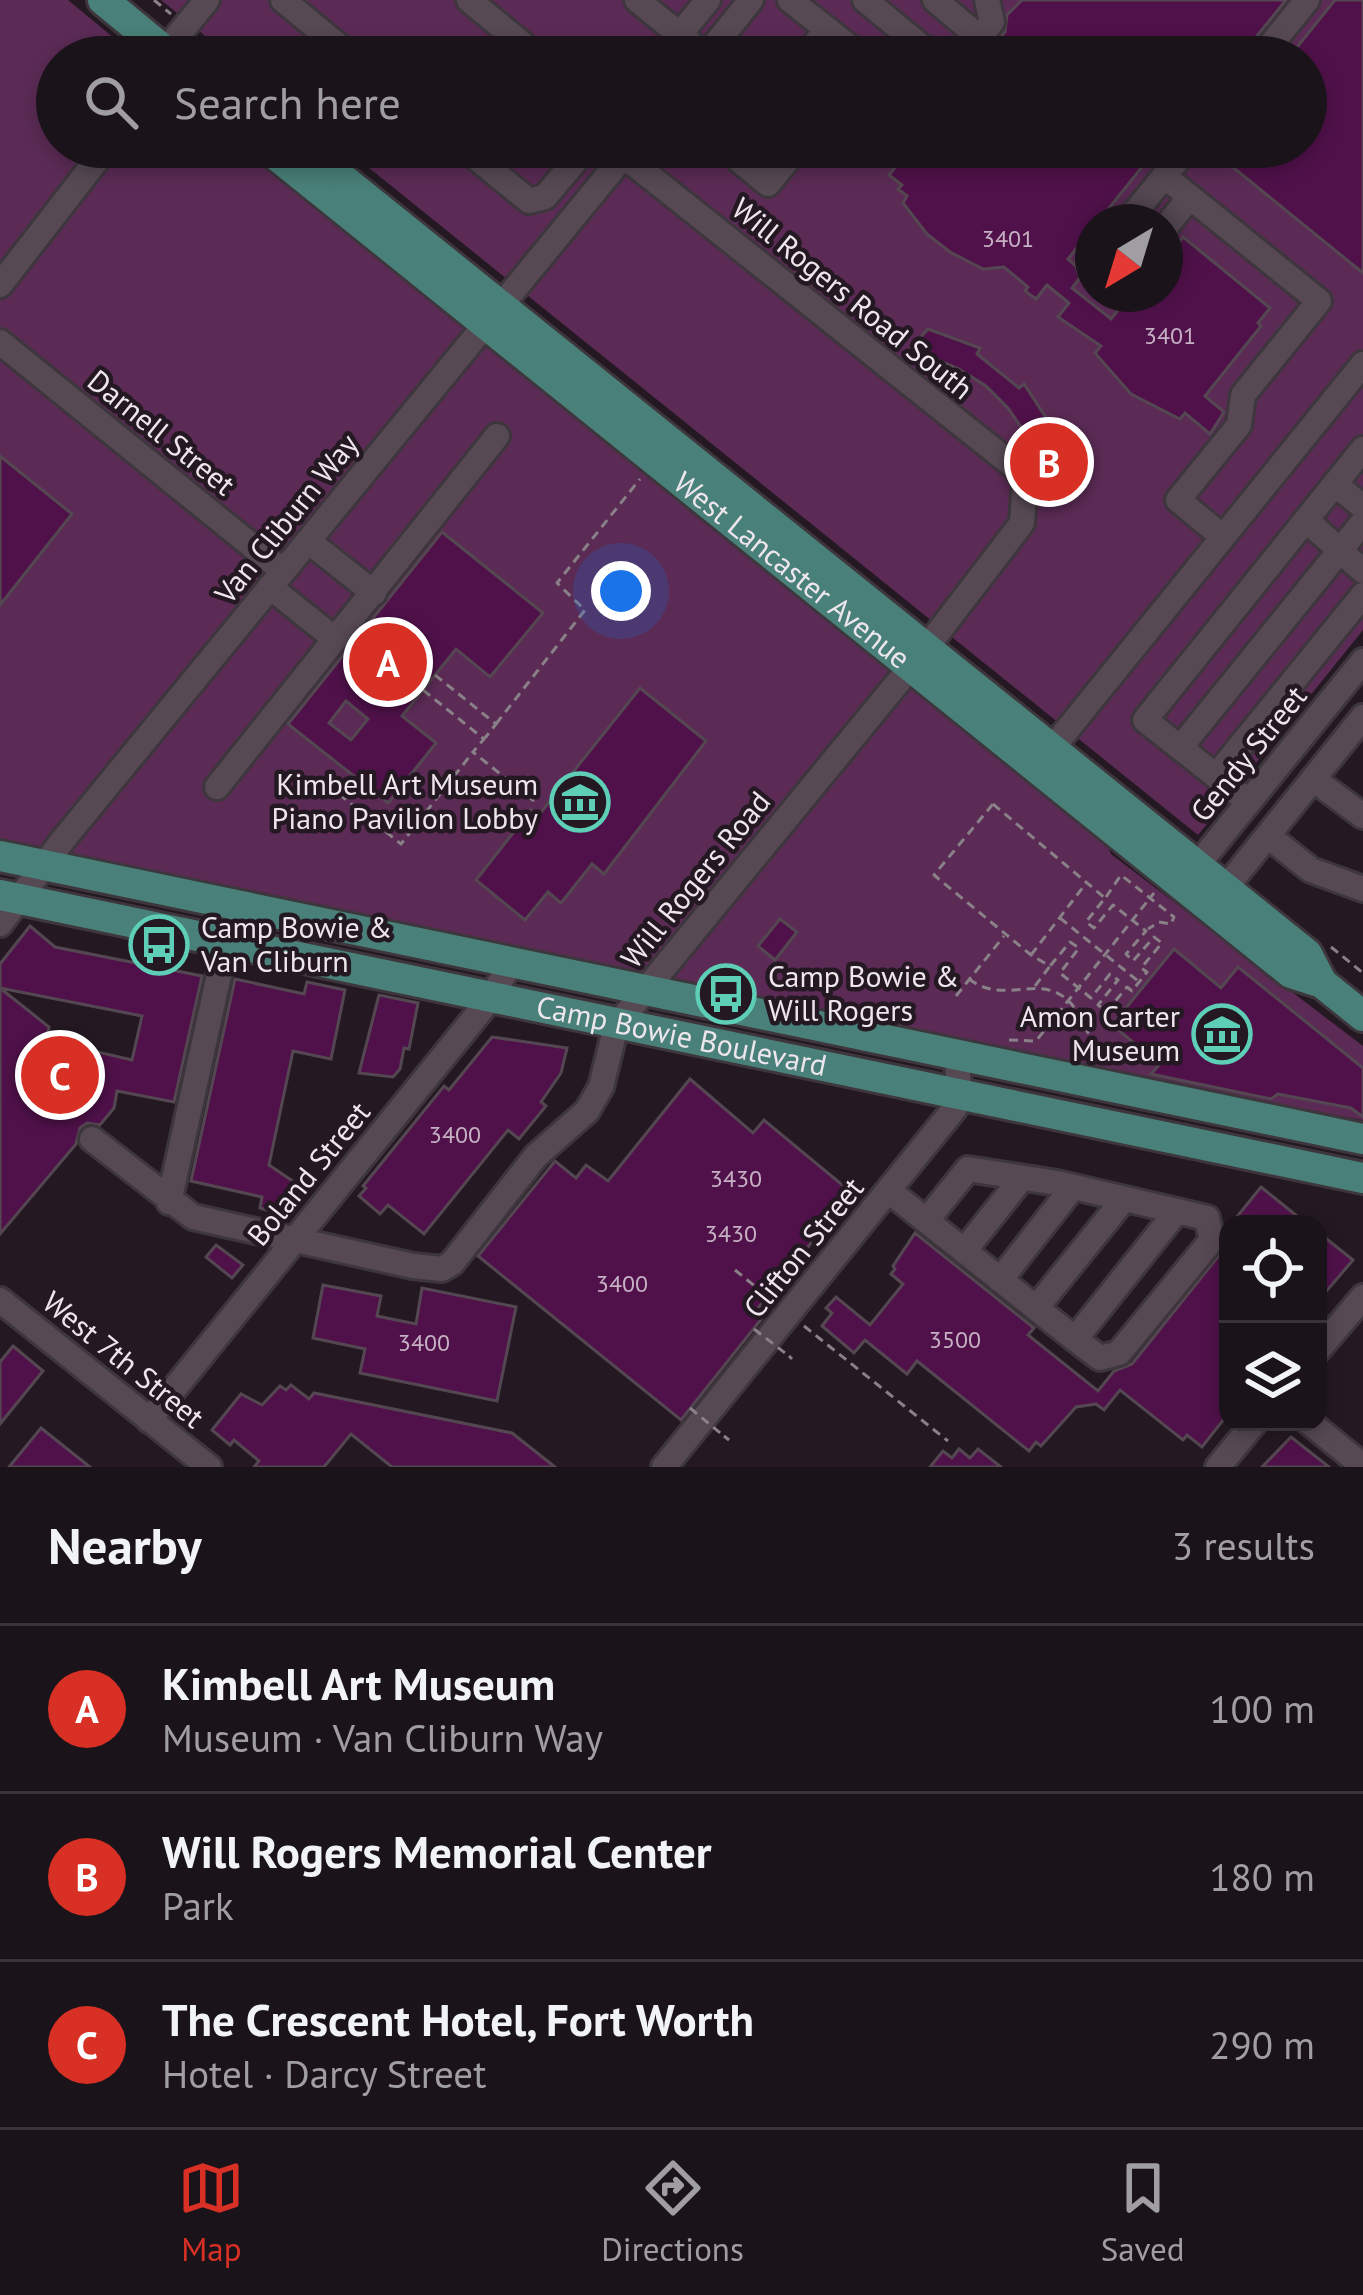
<!DOCTYPE html>
<meta charset="utf-8">
<style>
:root{--surface:#1b131a;--page:#282027;--text:#f1f3f6;--muted:#a09ea2;--line:#393239;--accent:#d93025}
body{margin:0;font-family:"PT Sans",sans-serif;background:var(--page);color:var(--text)}
.controls{position:absolute;right:36px;bottom:36px;display:grid;overflow:hidden;border-radius:24px;box-shadow:0 6px 18px #0003}
.controls button{width:108px;height:108px;display:grid;place-items:center;padding:0;border:0;border-bottom:3px solid var(--line);background:var(--surface);color:var(--text);font:60px sans-serif}
.compass{position:absolute;left:1075px;top:204px;width:108px;height:108px;border-radius:50%;background:var(--surface);box-shadow:0 6px 18px #0003;rotate:218deg}
.you{position:absolute;left:621px;top:591px;width:42px;height:42px;margin:-30px;border:9px solid #fff;border-radius:50%;background:#1a73e8;box-shadow:0 0 0 18px #1a73e833}
.badge{display:grid;place-items:center;width:78px;height:78px;border-radius:50%;background:var(--accent);color:#fff;font-size:39px;font-weight:700}
.pin{position:absolute;translate:-50% -50%;border:6px solid #fff;box-shadow:0 3px 12px #0006}
.list{margin:0;padding:0;list-style:none}
h2{display:flex;justify-content:space-between;align-items:center;height:156px;margin:0;padding:0 48px;font-size:51px}
h2 small{font-size:39px;font-weight:400;color:var(--muted)}
.list li{display:grid;grid-template-columns:78px 1fr auto;gap:36px;align-items:center;box-sizing:border-box;height:168px;padding:0 48px;border-top:3px solid var(--line)}
.list b{display:block;font-size:45px;white-space:nowrap}
.list p{margin:0;font-size:39px;white-space:nowrap;color:var(--muted)}
.list em{font-size:39px;font-style:normal;color:var(--muted)}
.icon{flex:none;width:66px;height:66px;fill:none;stroke:currentColor;stroke-width:2;stroke-linecap:round;stroke-linejoin:round}
.map{position:relative;flex:none;width:1363px;height:1467px;overflow:hidden}
.search{position:absolute;background:var(--surface);box-shadow:0 6px 18px #0003;left:36px;right:36px;top:36px;height:132px;display:flex;align-items:center;gap:30px;box-sizing:border-box;padding:0 42px;border-radius:66px;color:var(--muted);font-size:45px}
.sheet{height:660px;background:var(--surface)}
nav{display:flex;justify-content:space-around;align-items:center;box-sizing:border-box;height:168px;border-top:3px solid var(--line);background:var(--surface);font-size:33px;color:var(--muted)}
nav a{display:grid;justify-items:center;gap:6px}
nav .on{color:var(--accent)}
.map>svg:first-child{display:block}
</style>
<div class="map">
<svg width="1363" height="1467" viewBox="0 0 1363 1467">
<rect width="100%" height="100%" fill="#241922"/>
<g fill="#5b2b55" fill-rule="evenodd">
<path d="M0 0H68L137 57H57V147H248L1103 835 1111 854 1363 1046V1120L941 1043 0 844Z"/>
<path d="M161 0H1363V630L1198 835 343 147H1306V57H231ZM1093 222H1165V294H1093Z"/>
</g>
<g fill="#50114a" stroke="#544751" stroke-width="3" fill-rule="evenodd">
<path d="M1022 0H1286L1240 57H984L1005 32 1007 15Z"/>
<path d="M1335 0H1363V273L1208 147H1306V57H1289Z"/>
<path d="M911 147H1158L1098 222H1093V228L1068 259 1076 266 1080 278 1072 288 1111 319 1122 305 1127 309 1139 294H1165V261L1183 237 1270 308 1258 323 1261 326 1205 396 1224 412 1210 434 1185 413 1180 419 1131 394 1095 353 1101 346 1058 317 1069 303 1047 285 1036 299 1025 291 1028 287 1004 267 983 269 950 252 927 234 903 203 907 196 898 189 902 185 889 175Z"/>
<path d="M928 329 980 348 977 354 1019 388 1024 384 1054 430 1038 452 1008 408 986 386 959 369 911 348Z"/>
<path d="M0 456 72 514 0 605Z"/>
<path d="M442 532 543 613 490 677 456 649 402 716 436 743 388 803 288 724ZM346 701 368 719 351 740 329 723Z"/>
<path d="M640 688 706 741 604 874 592 864 561 903 548 892 525 920 476 880 531 810 538 816Z"/>
<path d="M780 919 797 932 775 960 758 946Z"/>
<path d="M30 926 55 947 202 976 174 1102 117 1091 114 1108 100 1125 87 1123 80 1128 76 1144 0 1234V988L49 1027 46 1040 132 1060 142 1016 0 988V964Z"/>
<path d="M1174 949 1221 988 1238 967 1363 1068V1117L1351 1108 1278 1094 1271 1099 1151 1074 1160 1064 1112 1025Z"/>
<path d="M235 979 304 994 307 982 345 990 331 1059 293 1051 269 1165 306 1190 301 1201 272 1212 260 1208 262 1197 191 1181Z"/>
<path d="M379 995 418 1003 409 1049 404 1048 400 1069 393 1077 359 1073Z"/>
<path d="M492 1037 567 1048 561 1073 541 1102 546 1106 519 1139 508 1130 424 1234 388 1205 380 1214 359 1196 366 1188 363 1186 444 1086 449 1090Z"/>
<path d="M690 1079 753 1133 764 1120 852 1193 759 1307 767 1312 681 1420 478 1256 555 1161 576 1178 586 1165 608 1181Z"/>
<path d="M1261 1187 1307 1224H1231Z"/>
<path d="M1318 1232 1353 1260 1318 1301Z"/>
<path d="M915 1233 1034 1328 1028 1335 1098 1391 1114 1371 1132 1364 1228 1244V1414L1202 1447 1187 1435 1183 1440 1120 1390 1104 1410 1096 1404 1076 1407 1041 1446 1036 1442 1029 1451 917 1361 907 1374 865 1340 854 1353 822 1326 832 1313 826 1308 836 1297 870 1325 903 1284 891 1274 895 1269 893 1266Z"/>
<path d="M216 1245 243 1265 232 1278 206 1257Z"/>
<path d="M323 1285 381 1296 377 1316 416 1324 422 1288 516 1307 497 1401 360 1373 365 1349 313 1338Z"/>
<path d="M13 1346 43 1371 0 1424V1362Z"/>
<path d="M291 1385 309 1399 314 1393 512 1433 555 1467H392L351 1434 324 1467H254L259 1461 234 1440 230 1445 212 1430 241 1394 262 1405 280 1386 286 1390Z"/>
<path d="M41 1428 90 1467H9Z"/>
<path d="M1291 1437 1329 1467H1262Z"/>
<path d="M959 1449 970 1458 978 1449 1001 1467H930L943 1451 952 1458Z"/>
</g>
<g fill="none" stroke-linecap="round" stroke-linejoin="round">
<defs>
<g id="minor">
<path d="M283 0 352 57"/>
<path d="M469 0 538 57"/>
<path d="M637 0 706 56"/>
<path d="M790 0 862 57"/>
<path d="M865 0 934 57"/>
<path d="M935 0 979 37"/>
<path d="M165 51 207 0"/>
<path d="M661 57 708 0"/>
<path d="M705 57 751 0"/>
<path d="M805 57 827 29"/>
<path d="M962 57 992 22 987 0"/>
<path d="M1261 57 1307 0"/>
<path d="M463 147 529 201 545 197 587 147"/>
<path d="M733 149 740 161 768 184 798 147"/>
<path d="M1164 176 1319 301 1243 395 1239 425 1178 500 1223 537"/>
<path d="M1127 222 1188 147"/>
<path d="M1165 228 1190 197"/>
<path d="M1093 264V269"/>
<path d="M0 285 107 147"/>
<path d="M0 342 283 571"/>
<path d="M1335 484 1363 507"/>
<path d="M1306 520 1363 571"/>
<path d="M308 541 374 593"/>
<path d="M270 587 335 639 497 436"/>
<path d="M1180 748 1363 522"/>
<path d="M1041 762 1363 364"/>
<path d="M1216 776 1363 595"/>
<path d="M1313 779 1363 816"/>
<path d="M217 787 335 639"/>
<path d="M1249 802 1145 720 1363 449"/>
<path d="M1268 836 1311 870 1363 889"/>
<path d="M1187 878 1363 661"/>
<path d="M1215 901 1363 717"/>
<path d="M0 924 63 840 631 147"/>
<path d="M92 1139 193 1217 413 1266 442 1269 452 1263 536 1156 587 1111 601 1087 616 1026 927 647 1022 523 1025 481 1015 467 624 156"/>
<path d="M889 1191 1075 1339 1100 1358 1119 1353 1212 1240 1207 1218 1057 1183 968 1169 926 1221"/>
<path d="M169 1202 226 943"/>
<path d="M964 1251 1022 1178"/>
<path d="M1000 1280 1073 1187"/>
<path d="M0 1300 209 1467"/>
<path d="M1036 1308 1124 1199"/>
<path d="M1075 1339 1177 1211"/>
<path d="M1318 1350 1363 1297"/>
<path d="M149 1420 490 999 511 963"/>
<path d="M1309 1422 1363 1466"/>
<path d="M664 1467 955 1108 959 1096 957 1055"/>
<path d="M1218 1467 1255 1422"/>
</g>
<g id="major">
<path d="M103 0 165 51 186 57"/>
<path id="s1" d="M266 147 1291 973 1322 983 1363 1016"/>
<path d="M303 147 1307 954 1322 983"/>
<path d="M0 856 1363 1139"/>
<path id="s2" d="M0 895 1363 1178"/>
</g>
</defs>
<use href="#minor" stroke="#3e363d" stroke-width="30"/>
<use href="#major" stroke="#3e363d" stroke-width="36"/>
<g stroke="#898088" stroke-width="3" stroke-dasharray="9 6" stroke-linecap="butt">
<path d="M154 0 171 14"/>
<path d="M202 39 225 57"/>
<path d="M435 675 496 724 485 738"/>
<path d="M423 690 484 739 473 752 534 801"/>
<path d="M496 724 585 610 557 583 640 479"/>
<path d="M339 794 401 844 473 752"/>
<path d="M993 804 1105 898 1086 922 1094 928 1113 905 1146 931 1126 954 1133 961 1154 937 1162 943 1141 968 1147 972 1132 991 1127 987 1107 1011 1098 1005 1118 980 1110 974 1091 998 1060 973 1079 948 1070 942 1050 966 1031 955 934 875Z"/>
<path d="M1106 897 1121 875 1174 917 1171 924 1159 922 1148 929"/>
<path d="M1060 918 1138 981"/>
<path d="M1331 947 1363 973"/>
<path d="M1031 955 1087 882"/>
<path d="M969 979C1013 1013 1058 951 1090 1038L1086 1044"/>
<path d="M1035 986 1050 966"/>
<path d="M956 996 1004 936"/>
<path d="M1009 1040 1036 1041 1154 893"/>
<path d="M735 1270 773 1301"/>
<path d="M804 1326 948 1441"/>
<path d="M789 1356 792 1359"/>
<path d="M724 1436 729 1440"/>
</g>
<use href="#minor" stroke="#564954" stroke-width="24"/>
<use href="#major" stroke="#498079" stroke-width="30"/>
<g stroke="#898088" stroke-width="3" stroke-dasharray="9 6" stroke-linecap="butt">
<path d="M754 1329 789 1356"/>
<path d="M690 1408 724 1436"/>
</g>
</g>
<defs>
<symbol id="museum-ring" viewBox="-11 -11 22 22"><circle r="9.5" fill="#241922" stroke="#5eceb7" stroke-width="1.5"/><path d="M0-6L6-3V-2H-6V-3ZM-5-1h2V3h-2ZM-1-1h2V3h-2ZM3-1h2V3H3ZM-6 4H6V6H-6Z" fill="#5eceb7"/></symbol>
<symbol id="bus-ring" viewBox="-11 -11 22 22"><circle r="9.5" fill="#241922" stroke="#5eceb7" stroke-width="1.5"/><path d="M-5-6H5V4H4V6H2V4H-2V6H-4V4H-5ZM-3.5-4V0h7V-4ZM-3.5 1.2v1.5H-2V1.2ZM2 1.2v1.5H3.5V1.2Z" fill="#5eceb7"/></symbol>
</defs>
<g fill-rule="evenodd">
<use href="#museum-ring" x="547" y="769" width="66" height="66"/>
<use href="#bus-ring" x="126" y="912" width="66" height="66"/>
<use href="#bus-ring" x="693" y="961" width="66" height="66"/>
<use href="#museum-ring" x="1189" y="1001" width="66" height="66"/>
</g>
<g text-anchor="middle" stroke-width="9" stroke-linejoin="round" paint-order="stroke">
<g font-size="24" fill="#c6b1c4">
<text x="1008" y="247">3401</text>
<text x="1170" y="344">3401</text>
<text x="455" y="1143">3400</text>
<text x="736" y="1187">3430</text>
<text x="731" y="1242">3430</text>
<text x="622" y="1292">3400</text>
<text x="955" y="1348">3500</text>
<text x="424" y="1351">3400</text>
</g>
<g font-size="30" fill="#eee6ed" stroke="#241922">
<text transform="translate(852 299) rotate(39)" y="10">Will Rogers Road South</text>
<text transform="translate(161 433) rotate(39)" y="10">Darnell Street</text>
<text transform="translate(287 519) rotate(-51)" y="10">Van Cliburn Way</text>
<text dy="10" stroke="none"><textPath href="#s1" startOffset="675">West Lancaster Avenue</textPath></text>
<text transform="translate(1249 754) rotate(-51)" y="10">Gendy Street</text>
<text transform="translate(696 880) rotate(-51)" y="10">Will Rogers Road</text>
<text dy="10" stroke="none"><textPath href="#s2" startOffset="696">Camp Bowie Boulevard</textPath></text>
<text transform="translate(309 1174) rotate(-51)" y="10">Boland Street</text>
<text transform="translate(804 1248) rotate(-51)" y="10">Clifton Street</text>
<text transform="translate(123 1360) rotate(39)" y="10">West 7th Street</text>
</g>
<g font-size="30" fill="#eee6ed" stroke="#241922" text-anchor="end">
<text x="538" y="795">Kimbell Art Museum<tspan x="538" dy="34">Piano Pavilion Lobby</tspan></text>
<text x="201" y="938" text-anchor="start">Camp Bowie &amp;<tspan x="201" dy="34">Van Cliburn</tspan></text>
<text x="768" y="987" text-anchor="start">Camp Bowie &amp;<tspan x="768" dy="34">Will Rogers</tspan></text>
<text x="1180" y="1027">Amon Carter<tspan x="1180" dy="34">Museum</tspan></text>
</g>
</g>
</svg>
<div class="controls">
<button><svg class="icon" aria-label="locate" viewBox="0 0 24 24"><circle cx="12" cy="12" r="6"/><path d="M12 2v4M12 18v4M2 12h4M18 12h4"/></svg></button>
<button><svg class="icon" aria-label="layers" viewBox="0 0 24 24"><path d="M12 4l9 5-9 5-9-5zM3 14l9 5 9-5"/></svg></button>
</div>
<svg class="compass" viewBox="-18 -18 36 36"><path d="M0-13l5 13h-10z" fill="#e53935"/><path d="M0 13l5-13h-10z" fill="#a09ea2"/></svg>
<div class="you"></div>
<div class="pin badge" style="left:388px;top:662px">A</div>
<div class="pin badge" style="left:1049px;top:462px">B</div>
<div class="pin badge" style="left:60px;top:1075px">C</div>
<div class="search"><svg class="icon" aria-label="search" viewBox="0 0 24 24"><circle cx="10" cy="10" r="6"/><path d="M15 15l6 6"/></svg>Search here</div>
</div>
<section class="sheet">
<h2>Nearby<small>3 results</small></h2>
<ul class="list">
<li><span class="badge">A</span><div><b>Kimbell Art Museum</b><p>Museum · Van Cliburn Way</p></div><em>100 m</em></li>
<li><span class="badge">B</span><div><b>Will Rogers Memorial Center</b><p>Park</p></div><em>180 m</em></li>
<li><span class="badge">C</span><div><b>The Crescent Hotel, Fort Worth</b><p>Hotel · Darcy Street</p></div><em>290 m</em></li>
</ul>
</section>
<nav>
<a class="on"><svg class="icon" aria-label="map" viewBox="0 0 24 24"><path d="M3 6l6-2 6 2 6-2v14l-6 2-6-2-6 2zM9 4v14M15 6v14"/></svg>Map</a>
<a><svg class="icon" aria-label="directions" viewBox="0 0 24 24"><path d="M12 3l9 9-9 9-9-9zM9 14v-3h6M13 9l2 2-2 2"/></svg>Directions</a>
<a><svg class="icon" aria-label="saved" viewBox="0 0 24 24"><path d="M7 4h10v16l-5-4-5 4z"/></svg>Saved</a>
</nav>
